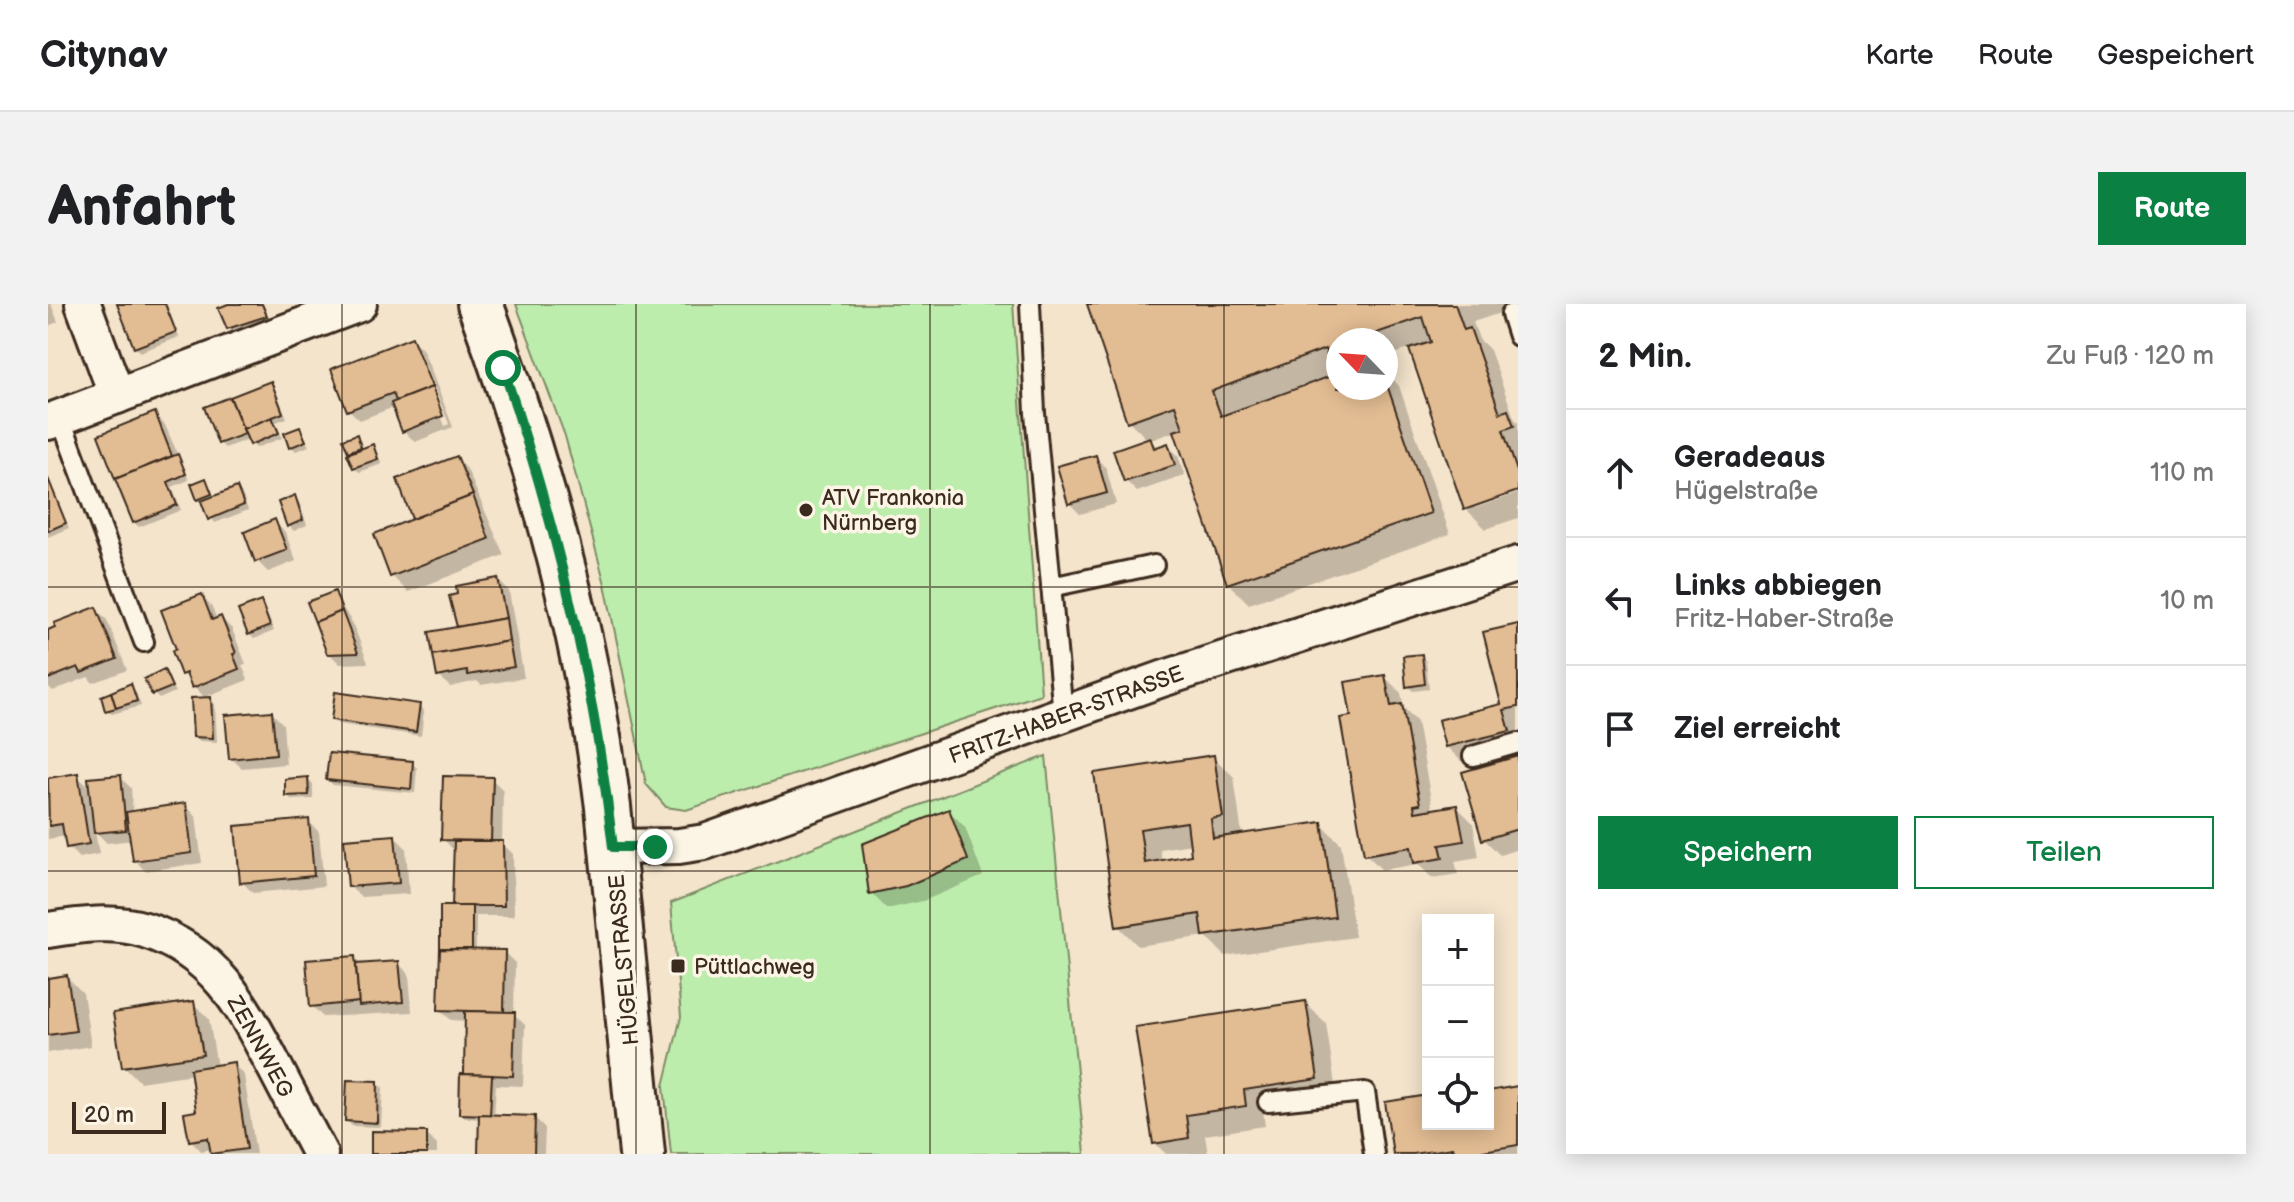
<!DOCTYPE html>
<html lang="de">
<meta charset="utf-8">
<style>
:root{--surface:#fff;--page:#f2f2f2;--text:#202124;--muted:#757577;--line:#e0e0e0;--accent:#0b8043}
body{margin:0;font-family:"Balsamiq Sans",sans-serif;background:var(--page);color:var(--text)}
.controls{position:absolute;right:24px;bottom:24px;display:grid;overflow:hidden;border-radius:0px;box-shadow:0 4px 20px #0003}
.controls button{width:72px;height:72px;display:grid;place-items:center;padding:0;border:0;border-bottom:2px solid var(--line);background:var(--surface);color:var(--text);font:40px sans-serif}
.compass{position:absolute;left:1278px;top:24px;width:72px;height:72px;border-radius:50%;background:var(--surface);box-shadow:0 4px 20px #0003;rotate:295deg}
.scale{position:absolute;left:24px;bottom:20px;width:94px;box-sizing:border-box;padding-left:8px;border:4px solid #3b2a1e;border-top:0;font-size:22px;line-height:28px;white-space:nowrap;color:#3b2a1e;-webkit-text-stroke:6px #fcf5e5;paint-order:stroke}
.stop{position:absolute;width:24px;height:24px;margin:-18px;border:6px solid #0b8043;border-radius:50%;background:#fff}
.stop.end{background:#0b8043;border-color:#fff;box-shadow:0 2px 8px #0008}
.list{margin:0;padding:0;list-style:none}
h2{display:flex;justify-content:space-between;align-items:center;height:104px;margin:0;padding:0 32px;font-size:34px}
h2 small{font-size:26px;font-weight:400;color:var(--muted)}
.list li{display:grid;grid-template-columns:52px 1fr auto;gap:24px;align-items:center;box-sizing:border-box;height:128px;padding:0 32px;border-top:2px solid var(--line)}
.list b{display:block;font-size:30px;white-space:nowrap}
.list p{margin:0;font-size:26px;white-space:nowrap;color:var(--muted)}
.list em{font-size:26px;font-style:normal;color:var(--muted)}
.actions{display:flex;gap:16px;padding:24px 32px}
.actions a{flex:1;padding:18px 0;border:2px solid var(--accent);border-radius:0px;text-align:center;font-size:28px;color:var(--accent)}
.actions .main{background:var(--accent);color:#fff}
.icon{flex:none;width:44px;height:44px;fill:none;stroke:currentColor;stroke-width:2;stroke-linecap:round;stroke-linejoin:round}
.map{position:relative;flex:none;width:1470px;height:850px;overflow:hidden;border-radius:0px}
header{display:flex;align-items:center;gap:48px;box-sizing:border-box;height:112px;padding:0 40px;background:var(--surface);border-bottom:2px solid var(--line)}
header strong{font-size:38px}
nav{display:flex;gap:44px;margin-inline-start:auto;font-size:28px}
.intro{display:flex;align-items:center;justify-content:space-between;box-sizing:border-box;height:192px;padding:0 48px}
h1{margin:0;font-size:56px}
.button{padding:20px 36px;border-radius:0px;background:var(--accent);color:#fff;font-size:28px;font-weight:700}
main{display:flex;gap:48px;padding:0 48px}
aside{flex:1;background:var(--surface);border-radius:0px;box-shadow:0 4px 20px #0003}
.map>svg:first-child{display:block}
</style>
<header>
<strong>Citynav</strong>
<nav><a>Karte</a><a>Route</a><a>Gespeichert</a></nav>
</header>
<div class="intro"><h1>Anfahrt</h1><a class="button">Route</a></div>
<main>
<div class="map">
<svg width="1470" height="850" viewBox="0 0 1470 850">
<rect width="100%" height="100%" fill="#f4e4cc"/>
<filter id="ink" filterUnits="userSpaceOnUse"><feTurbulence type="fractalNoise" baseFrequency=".0125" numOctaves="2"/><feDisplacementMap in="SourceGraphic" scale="16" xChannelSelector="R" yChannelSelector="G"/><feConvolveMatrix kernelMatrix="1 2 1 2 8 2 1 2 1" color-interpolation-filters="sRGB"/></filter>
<g filter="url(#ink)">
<g fill="#bdedac" stroke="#7c8c65" stroke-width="2">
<path d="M468 0H965L993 390 638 506 618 503 598 480 557 280 517 132Z"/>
<path d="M998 452 1037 850H623L616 782 633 713 623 599Z"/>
</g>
<g fill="#0003" fill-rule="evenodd">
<path d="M0 0H3L10 18 0 22Z"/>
<path d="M71 0H119L131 33 92 48 87 43Z"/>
<path d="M186 0H215L223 17 186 29 181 24Z"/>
<path d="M1041 0H1470V3L1425 18 1431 35 1442 46 1466 114 1470 119V185L1427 200V204L1470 189V214L1438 225 1418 205 1363 44 1338 53V36H1290V84H1338V59L1343 73 1351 82 1402 230 1201 300 1180 279 1128 127 1103 136 1110 144 1119 141 1130 152 1137 171 1089 188 1078 177 1100 136 1081 117Z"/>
<path d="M364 35 375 46 405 123 367 138 356 127 346 103 312 116 301 106ZM367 46H371L401 120 397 122Z"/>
<path d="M222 79 227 84 239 114 228 118 234 134 208 144 201 135 177 144 172 139 158 104Z"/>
<path d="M106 110 117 121 141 176 124 183 133 206 91 223 86 218 52 132Z"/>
<path d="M251 125 261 142 248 147 243 142Z"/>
<path d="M308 133 316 146 324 143 329 148 334 160 311 168 306 163 305 150 302 147Z"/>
<path d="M1047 153 1058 164 1068 200 1032 210 1021 199Z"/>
<path d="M409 154 419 165 456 251 360 288 344 272 328 231 368 216 366 214Z"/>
<path d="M0 174 21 224 0 233Z"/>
<path d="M158 176 167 193 189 185 194 190 200 206 167 219 151 195Z"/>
<path d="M246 193 251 198 259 221 246 227 241 222Z"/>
<path d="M226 218 237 228 248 257 220 268 209 257Z"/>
<path d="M450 276 461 287 476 374 433 381 429 377 402 383 391 372Z"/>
<path d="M286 290 305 320 320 359 292 360 281 349Z"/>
<path d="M154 292 164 303 169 316 173 314 184 325 198 360 194 361 200 376 159 392 167 400 169 438 152 437 147 432 158 395 135 370 131 346Z"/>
<path d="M212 299 217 304 226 327 206 335 201 330Z"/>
<path d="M48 305 59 316 79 366 45 379 40 373 5 387 0 382V328Z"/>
<path d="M1470 322V444L1414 458 1398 442 1455 402Z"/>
<path d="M1373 352 1378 357 1381 385 1365 387 1360 382Z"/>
<path d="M116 368 127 388 111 395 106 390Z"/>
<path d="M1337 373 1353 389 1356 404 1369 418 1385 507 1409 503 1425 519 1431 553 1407 557 1410 570 1384 574 1370 560 1334 566 1318 550 1305 413Z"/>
<path d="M82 381 87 386 93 402 64 410 59 406Z"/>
<path d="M371 402 376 407 373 432 290 420 285 415Z"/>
<path d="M224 409 235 420 238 460 194 464 183 454Z"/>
<path d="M1165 453 1186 473 1194 531 1273 520 1293 540 1307 633 1177 652 1158 632 1090 642 1070 622 1048 471ZM1144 540 1146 553 1114 558 1112 545Z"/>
<path d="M1470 454V545L1452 551 1436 535Z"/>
<path d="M364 459 369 464 367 489 285 481 280 476Z"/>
<path d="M29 472 44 486 72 473 83 484 85 509 137 501 148 512 154 559 97 567 87 556 84 536 59 539 47 527 51 550 31 554 20 543 18 532 0 535V476Z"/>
<path d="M260 475 265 480V495L244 496 239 491Z"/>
<path d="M444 475 455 486 454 539 465 550 466 612H428V647L456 648 467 659 466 710 477 721 475 782 448 781 446 813H486L497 824 496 850H432L433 815 418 814 413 809 421 772 418 770 419 717 403 716 392 706 394 604H406V546L395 535Z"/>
<path d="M901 507 917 523 935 572 875 597 839 605 823 589Z"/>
<path d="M260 517 271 528 276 582 205 589 194 578Z"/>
<path d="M347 533 358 544 361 590 313 593 302 583Z"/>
<path d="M306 654 315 662 350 659 361 670 364 708 275 713 264 702Z"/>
<path d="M19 673 35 689 43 742 0 749V676Z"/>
<path d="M145 699 161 715 169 763 185 760 196 771 208 850H165L164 845 153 847 143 836 151 809 145 770 92 778 76 762Z"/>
<path d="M1257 699 1278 719 1289 795 1215 806 1217 822 1157 831 1160 850H1118L1107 839Z"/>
<path d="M330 779 335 784 333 823 304 822 299 817Z"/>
<path d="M1470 784V850H1347L1380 793V820H1440V789Z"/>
<path d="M378 830 389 841V850H325Z"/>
</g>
<g fill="#e2bc93" stroke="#3b2a1e" stroke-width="2" fill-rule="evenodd">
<path d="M69 0H117L128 28 86 44Z"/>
<path d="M180 0H214L219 12 179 25 170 4Z"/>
<path d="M1039 0H1407L1416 26 1422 24 1452 109 1460 106 1466 122 1455 126 1470 170V187L1416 206 1361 45 1383 38 1375 13 1317 33 1318 36H1290V84H1338V78L1383 209 1179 280 1126 127 1135 124 1127 101 1079 118ZM1277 45 1286 71 1173 112 1164 87Z"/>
<path d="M364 33 384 83 348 97 345 89 299 107 283 65Z"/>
<path d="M223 77 235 109 195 125 182 93Z"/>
<path d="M384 83 395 112 354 128 343 99Z"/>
<path d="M182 93 197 130 170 140 156 103Z"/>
<path d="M107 108 124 152 67 175 50 131Z"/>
<path d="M224 113 231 129 202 141 195 125Z"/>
<path d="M252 123 258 137 241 144 236 129Z"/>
<path d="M309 130 313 143 300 148 295 135Z"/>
<path d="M1102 133 1106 144 1120 139 1127 161 1076 178 1065 146Z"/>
<path d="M325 140 330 155 305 164 299 150Z"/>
<path d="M130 150 138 170 120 178 129 201 85 219 67 175Z"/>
<path d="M1048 151 1059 189 1020 200 1009 162Z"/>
<path d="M409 152 425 191 364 215 349 175Z"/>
<path d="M0 174 18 219 0 227Z"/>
<path d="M158 174 164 190 149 196 143 180Z"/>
<path d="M189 183 196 201 160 216 153 197Z"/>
<path d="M247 191 255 216 239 223 230 198Z"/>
<path d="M425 191 441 235 342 273 326 230Z"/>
<path d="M227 215 239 246 207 258 196 228Z"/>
<path d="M450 274 458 314 409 323 401 292 409 290 408 282Z"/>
<path d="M287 287 294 307 267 318 259 298Z"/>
<path d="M154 290 164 316 173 312 188 349 185 350 191 365 144 384 138 369 133 371 124 347 128 345 113 306Z"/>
<path d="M213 297 222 322 200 331 190 306Z"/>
<path d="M48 303 69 355 33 369 30 363 0 375V326L7 323 6 319Z"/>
<path d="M294 307 310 349 279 350 267 318Z"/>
<path d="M458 314 461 337 385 351 381 328Z"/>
<path d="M1470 320V403L1456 406 1462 427 1397 443 1390 416 1453 400 1435 328Z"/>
<path d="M461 337 466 363 420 371 419 367 389 373 385 351Z"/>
<path d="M1374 350 1377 380 1358 383 1355 352Z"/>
<path d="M116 365 124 383 104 391 96 375Z"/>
<path d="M1337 371 1343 402 1354 400 1372 500 1366 501 1367 508 1409 501 1416 537 1392 541 1395 554 1366 559 1363 543 1316 551 1292 414 1303 412 1297 378Z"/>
<path d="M83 379 89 397 68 404 63 388Z"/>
<path d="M63 388 68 404 57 407 53 392Z"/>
<path d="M287 388 372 400 368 428 283 416Z"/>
<path d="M163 393 165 434 145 433 143 394Z"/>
<path d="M224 407 228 450 181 455 177 411Z"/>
<path d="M281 449 365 457 363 485 278 476Z"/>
<path d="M1166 451 1175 513 1163 515 1165 534 1274 518 1287 613 1155 632 1152 610 1068 623 1046 469ZM1139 518 1143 551 1097 559 1092 525Z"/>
<path d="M1470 452V525L1434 536 1414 468Z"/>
<path d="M30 469 41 540 18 544 14 520 1 522 0 474Z"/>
<path d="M73 471 78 526 46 529 40 474Z"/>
<path d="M395 472 445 473 443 537 393 536Z"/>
<path d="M260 473 261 491 237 492V475Z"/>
<path d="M138 499 144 549 85 557 78 508Z"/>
<path d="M901 505 920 556 858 582 821 590 814 540Z"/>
<path d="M261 515 266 572 192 579 187 522Z"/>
<path d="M347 531 351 579 300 583 296 535Z"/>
<path d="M406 537H455L456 602H404Z"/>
<rect x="392" y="602" width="32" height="43"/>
<path d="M392 645 457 646 456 708 390 706Z"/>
<path d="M307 652 311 698 262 703 258 656Z"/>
<path d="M351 657 355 698 311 702 308 660Z"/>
<path d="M19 671 28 727 0 731V674Z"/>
<path d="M146 697 155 751 74 763 65 709Z"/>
<path d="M1258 697 1270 775 1196 786 1198 802 1138 811 1141 834 1105 840 1087 723Z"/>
<path d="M417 707 467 708 465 772 416 770Z"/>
<path d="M186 758 199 845 163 850 160 834 141 837 136 809 148 807 142 765Z"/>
<path d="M412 770 444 771 442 811 411 810Z"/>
<path d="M299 776 330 777 329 819 297 817Z"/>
<path d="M1470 782V841L1418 850H1406L1405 844 1365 850H1345L1337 798 1380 791V820H1440V787Z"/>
<path d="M431 810 487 812 486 850H430Z"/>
<path d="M323 827 379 828V850H323Z"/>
</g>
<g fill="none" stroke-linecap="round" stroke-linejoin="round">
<defs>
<g id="lane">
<path d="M982 0 987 109 1015 410"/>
<path d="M1463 10 1470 32"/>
<path d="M12 113 96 338"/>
<path d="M1003 283 1106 261"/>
<path d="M1425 452 1470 439"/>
<path d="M1220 798 1317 788 1326 850"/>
</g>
<g id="street">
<path d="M35 0 69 92"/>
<path d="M0 118 311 0"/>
<path d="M565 543 631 542 657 538 1114 375 1470 260"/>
<path d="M0 626C31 621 67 616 97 626 166 648 193 699 224 758 240 789 256 819 272 850"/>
</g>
<path id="secondary" d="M432 0C492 163 539 330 560 503L594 850"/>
</defs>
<use href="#lane" stroke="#3b2a1e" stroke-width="24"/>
<use href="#street" stroke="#3b2a1e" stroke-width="40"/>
<use href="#secondary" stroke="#3b2a1e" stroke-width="50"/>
<use href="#lane" stroke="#fcf5e5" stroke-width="18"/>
<use href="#street" stroke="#fcf5e5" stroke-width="34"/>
<use href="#secondary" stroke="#fcf5e5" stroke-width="44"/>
</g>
</g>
<g fill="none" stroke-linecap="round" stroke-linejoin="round" filter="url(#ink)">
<path stroke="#0b8043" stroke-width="10" d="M455 64C508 220 546 379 565 543H607"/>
</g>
<path fill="none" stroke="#3b2a1e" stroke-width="2" stroke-opacity="0.55" d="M294 0V850M588 0V850M882 0V850M1176 0V850M0 283H1470M0 567H1470"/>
<g fill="#3b2a1e" stroke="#fcf5e5" stroke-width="3">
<circle cx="758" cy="206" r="8"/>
<rect x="622" y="654" width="16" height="16" rx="4"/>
</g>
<g text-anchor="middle" stroke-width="7" stroke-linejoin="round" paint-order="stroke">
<g font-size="22" fill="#3b2a1e" stroke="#fcf5e5" text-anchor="start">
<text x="774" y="201">ATV Frankonia<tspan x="774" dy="25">Nürnberg</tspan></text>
<text x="646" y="670">Püttlachweg</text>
</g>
<g font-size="22" fill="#3b2a1e" stroke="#fcf5e5">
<text transform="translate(1018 410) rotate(-20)" y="8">FRITZ-HABER-STRASSE</text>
<text transform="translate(575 656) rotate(-95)" y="8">HÜGELSTRASSE</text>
<text transform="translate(213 742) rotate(61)" y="8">ZENNWEG</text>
</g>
</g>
</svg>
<div class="controls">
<button>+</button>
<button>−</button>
<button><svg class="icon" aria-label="locate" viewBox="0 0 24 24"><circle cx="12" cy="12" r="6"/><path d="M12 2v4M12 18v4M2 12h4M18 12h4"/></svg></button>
</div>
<svg class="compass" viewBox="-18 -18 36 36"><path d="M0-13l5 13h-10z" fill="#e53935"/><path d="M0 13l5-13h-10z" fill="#757577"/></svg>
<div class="scale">20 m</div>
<div class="stop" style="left:455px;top:64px"></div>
<div class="stop end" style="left:607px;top:543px"></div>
</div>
<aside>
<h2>2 Min.<small>Zu Fuß · 120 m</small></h2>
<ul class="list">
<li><svg class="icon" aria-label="ahead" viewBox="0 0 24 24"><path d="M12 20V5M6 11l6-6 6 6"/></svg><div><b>Geradeaus</b><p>Hügelstraße</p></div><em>110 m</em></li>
<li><svg class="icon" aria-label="left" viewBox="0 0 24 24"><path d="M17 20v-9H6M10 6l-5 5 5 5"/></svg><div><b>Links abbiegen</b><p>Fritz-Haber-Straße</p></div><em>10 m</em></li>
<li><svg class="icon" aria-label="arrive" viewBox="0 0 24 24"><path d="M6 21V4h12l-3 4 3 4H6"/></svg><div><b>Ziel erreicht</b></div></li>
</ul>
<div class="actions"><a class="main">Speichern</a><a>Teilen</a></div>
</aside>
</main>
